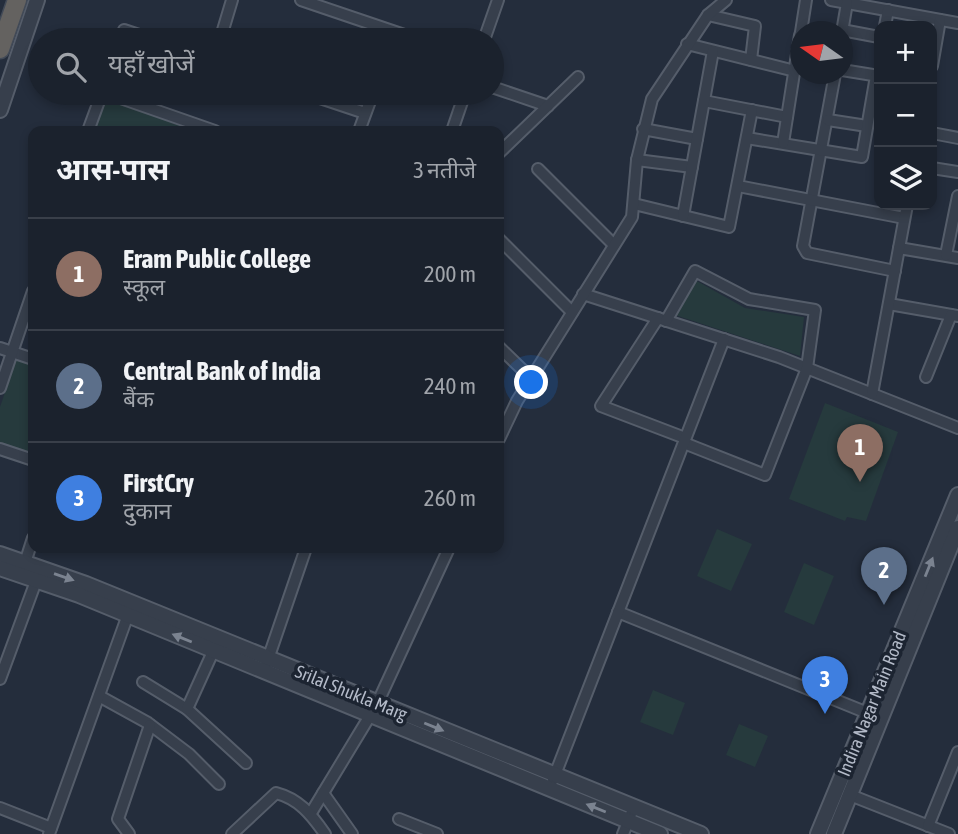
<!DOCTYPE html>
<html lang="hi">
<meta charset="utf-8">
<style>
:root{--surface:#1b222d;--page:#242a35;--text:#f1f3f6;--muted:#a0a4aa;--line:#393f49;--accent:#2563eb}
body{margin:0;font-family:"Asap Condensed","Noto Sans Devanagari",sans-serif;background:var(--page);color:var(--text)}
.controls{position:absolute;right:21px;top:21px;display:grid;overflow:hidden;border-radius:14px;box-shadow:0 4px 10px #0003}
.controls button{width:63px;height:63px;display:grid;place-items:center;padding:0;border:0;border-bottom:2px solid var(--line);background:var(--surface);color:var(--text);font:35px sans-serif}
.compass{position:absolute;left:790px;top:21px;width:63px;height:63px;border-radius:50%;background:var(--surface);box-shadow:0 4px 10px #0003;rotate:284deg}
.you{position:absolute;left:532px;top:383px;width:24px;height:24px;margin:-18px;border:5px solid #fff;border-radius:50%;background:#1a73e8;box-shadow:0 0 0 10px #1a73e833}
.badge{display:grid;place-items:center;width:46px;height:46px;border-radius:50%;background:var(--accent);color:#fff;font-size:23px;font-weight:700}
.pin{position:absolute;translate:-50% -58px;filter:drop-shadow(0 2px 4px #0008)}
.pin::after{content:'';position:absolute;top:37px;width:24px;height:21px;background:inherit;clip-path:polygon(0 0,100% 0,50% 100%)}
.list{margin:0;padding:0;list-style:none}
h2{display:flex;justify-content:space-between;align-items:center;height:91px;margin:0;padding:0 28px;font-size:30px}
h2 small{font-size:23px;font-weight:400;color:var(--muted)}
.list li{display:grid;grid-template-columns:46px 1fr auto;gap:21px;align-items:center;box-sizing:border-box;height:112px;padding:0 28px;border-top:2px solid var(--line)}
.list b{display:block;font-size:26px;white-space:nowrap}
.list p{margin:0;font-size:23px;white-space:nowrap;color:var(--muted)}
.list em{font-size:23px;font-style:normal;color:var(--muted)}
.icon{flex:none;width:38px;height:38px;fill:none;stroke:currentColor;stroke-width:2;stroke-linecap:round;stroke-linejoin:round}
.map{position:relative;flex:none;width:958px;height:834px;overflow:hidden}
.search{position:absolute;background:var(--surface);box-shadow:0 4px 10px #0003;left:28px;top:28px;width:476px;height:77px;display:flex;align-items:center;gap:18px;box-sizing:border-box;padding:0 24px;border-radius:38px;color:var(--muted);font-size:26px}
.panel{position:absolute;background:var(--surface);box-shadow:0 4px 10px #0003;left:28px;top:126px;width:476px;height:427px;border-radius:14px}
.map>svg:first-child{display:block}
</style>
<div class="map">
<svg width="958" height="834" viewBox="0 0 958 834">
<rect width="100%" height="100%" fill="#242d3c"/>
<g fill="#263a3d">
<path d="M105 99 185 127 183 131H94Z"/>
<path d="M695 280 745 308 804 317 800 356 675 315Z"/>
<path d="M16 360 33 366V455L0 443V407Z"/>
<path d="M825 403 898 432 866 521 847 517 845 521 789 499Z"/>
<path d="M717 529 752 544 731 591 697 576Z"/>
<path d="M804 563 834 576 814 625 784 612Z"/>
<path d="M653 690 685 703 673 735 640 722Z"/>
<path d="M739 724 768 736 755 767 726 755Z"/>
</g>
<g fill="none" stroke-linecap="round" stroke-linejoin="round">
<defs>
<g id="minor">
<path d="M301 0 419 40"/>
<path d="M831 0 958 23"/>
<path d="M708 15 755 26 751 60"/>
<path d="M885 26 888 10"/>
<path d="M842 30 879 37"/>
<path d="M801 32 806 0"/>
<path d="M842 32 847 3"/>
<path d="M120 40 124 30 154 40"/>
<path d="M220 40 232 0"/>
<path d="M484 40 498 0"/>
<path d="M687 44 795 71"/>
<path d="M932 66 940 20"/>
<path d="M842 70 879 76"/>
<path d="M835 74 803 246 807 253 895 271"/>
<path d="M492 87 548 106"/>
<path d="M106 93 215 131"/>
<path d="M305 93 365 113"/>
<path d="M704 101 787 117"/>
<path d="M828 120 867 126"/>
<path d="M643 129 697 139"/>
<path d="M88 131 102 93"/>
<path d="M359 131 373 93"/>
<path d="M452 131 465 93"/>
<path d="M932 133 958 138"/>
<path d="M747 138 862 157 876 76"/>
<path d="M783 143 800 35"/>
<path d="M499 153 578 77"/>
<path d="M637 160 692 167"/>
<path d="M932 168 958 172"/>
<path d="M538 169 614 245"/>
<path d="M738 186 904 218"/>
<path d="M634 204 729 227 752 110"/>
<path d="M683 216 713 51"/>
<path d="M499 239 572 312"/>
<path d="M899 248 958 258"/>
<path d="M946 255 958 196"/>
<path d="M583 294 779 357 958 428"/>
<path d="M889 304 958 316"/>
<path d="M658 318 601 406 685 438"/>
<path d="M666 321 695 271 749 299 815 310 807 368 765 475 684 443"/>
<path d="M499 347 531 378"/>
<path d="M0 348 33 359"/>
<path d="M926 377 951 315"/>
<path d="M0 388 33 291"/>
<path d="M872 394 907 205"/>
<path d="M499 439 517 401 632 217 637 160 652 99 708 15 726 0"/>
<path d="M0 449 33 460"/>
<path d="M23 569 33 538"/>
<path d="M618 612 875 716"/>
<path d="M266 665 306 548"/>
<path d="M0 679 39 573"/>
<path d="M143 682 187 709 246 763"/>
<path d="M99 696 148 723 189 754 219 784"/>
<path d="M187 709 216 645"/>
<path d="M553 780 724 339"/>
<path d="M323 793 352 834"/>
<path d="M850 795 949 834"/>
<path d="M0 808 51 828"/>
<path d="M311 813 377 704 449 548"/>
<path d="M399 819 437 834"/>
<path d="M928 826 958 752"/>
<path d="M49 834 130 609"/>
<path d="M129 834 118 819 150 725"/>
<path d="M232 834 276 793C299 799 311 814 325 834"/>
<path d="M623 834 631 814"/>
</g>
<g id="tertiary">
<path d="M0 110 37 0"/>
<path d="M0 554 86 584 701 834"/>
<path d="M0 568 79 595 660 834"/>
<path d="M818 834 958 495"/>
<path d="M834 834 958 528"/>
</g>
<path id="trunk" d="M0 49 17 0"/>
</defs>
<use href="#minor" stroke="#555d6a" stroke-width="14"/>
<use href="#tertiary" stroke="#555d6a" stroke-width="18"/>
<use href="#trunk" stroke="#424a57" stroke-width="21"/>
<use href="#minor" stroke="#373f4c" stroke-width="10"/>
<use href="#tertiary" stroke="#373f4c" stroke-width="14"/>
<use href="#trunk" stroke="#646260" stroke-width="18"/>
</g>
<defs><path id="oneway-solid" d="M-6-.8H1V-3.2L6.5 0L1 3.2V.8H-6Z" transform="scale(1.75)"/></defs>
<g fill="#7b8390">
<use href="#oneway-solid" transform="translate(929 567) rotate(-68)"/>
<use href="#oneway-solid" transform="translate(64 577) rotate(19)"/>
<use href="#oneway-solid" transform="translate(182 638) rotate(-158)"/>
<use href="#oneway-solid" transform="translate(434 727) rotate(22)"/>
<use href="#oneway-solid" transform="translate(596 808) rotate(-158)"/>
</g>
<g text-anchor="middle" stroke-width="7" stroke-linejoin="round" paint-order="stroke">
<g font-size="18" fill="#b3bac8" stroke="#1c2431">
<text transform="translate(351 693) rotate(22)" y="6">Srilal Shukla Marg</text>
<text transform="translate(872 704) rotate(-68)" y="6">Indira Nagar Main Road</text>
</g>
</g>
</svg>
<div class="controls">
<button>+</button>
<button>−</button>
<button><svg class="icon" aria-label="layers" viewBox="0 0 24 24"><path d="M12 4l9 5-9 5-9-5zM3 14l9 5 9-5"/></svg></button>
</div>
<svg class="compass" viewBox="-18 -18 36 36"><path d="M0-13l5 13h-10z" fill="#e53935"/><path d="M0 13l5-13h-10z" fill="#a0a4aa"/></svg>
<div class="you"></div>
<div class="pin badge" style="left:860px;top:482px;background:#8d6e63">1</div>
<div class="pin badge" style="left:884px;top:605px;background:#5c6f8a">2</div>
<div class="pin badge" style="left:825px;top:714px;background:#3f7fe0">3</div>
<div class="search"><svg class="icon" aria-label="search" viewBox="0 0 24 24"><circle cx="10" cy="10" r="6"/><path d="M15 15l6 6"/></svg>यहाँ खोजें</div>
<section class="panel">
<h2>आस-पास<small>3 नतीजे</small></h2>
<ul class="list">
<li><span class="badge" style="background:#8d6e63">1</span><div><b>Eram Public College</b><p>स्कूल</p></div><em>200 m</em></li>
<li><span class="badge" style="background:#5c6f8a">2</span><div><b>Central Bank of India</b><p>बैंक</p></div><em>240 m</em></li>
<li><span class="badge" style="background:#3f7fe0">3</span><div><b>FirstCry</b><p>दुकान</p></div><em>260 m</em></li>
</ul>
</section>
</div>
